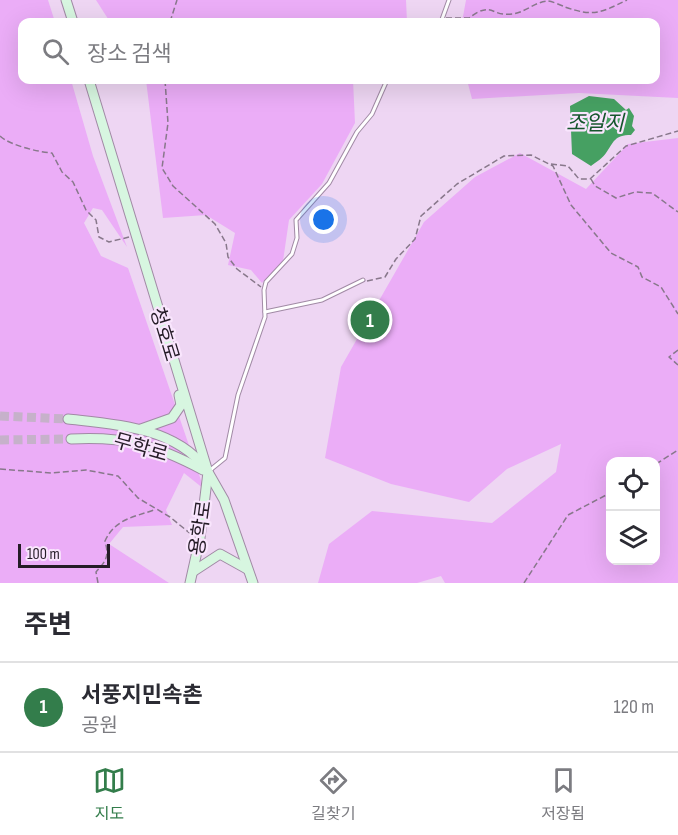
<!DOCTYPE html>
<html lang="ko">
<meta charset="utf-8">
<style>
:root{--surface:#fff;--page:#f7f7f7;--text:#2b2b33;--muted:#7c7c81;--line:#e1e1e2;--accent:#337d4b}
body{margin:0;font-family:"Sofia Sans Condensed","Noto Sans KR",sans-serif;background:var(--page);color:var(--text)}
.controls{position:absolute;right:18px;bottom:18px;display:grid;overflow:hidden;border-radius:12px;box-shadow:0 6px 24px #0002}
.controls button{width:54px;height:54px;display:grid;place-items:center;padding:0;border:0;border-bottom:2px solid var(--line);background:var(--surface);color:var(--text);font:30px sans-serif}
.scale{position:absolute;left:18px;bottom:15px;width:92px;box-sizing:border-box;padding-left:6px;border:3px solid #251c27;border-top:0;font-size:16px;line-height:21px;white-space:nowrap;color:#251c27;-webkit-text-stroke:4px #f9e5fd;paint-order:stroke}
.you{position:absolute;left:324px;top:220px;width:21px;height:21px;margin:-15px;border:4px solid #fff;border-radius:50%;background:#1a73e8;box-shadow:0 0 0 9px #1a73e833}
.badge{display:grid;place-items:center;width:39px;height:39px;border-radius:50%;background:var(--accent);color:#fff;font-size:20px;font-weight:700}
.pin{position:absolute;translate:-50% -50%;border:3px solid #fff;box-shadow:0 2px 6px #0006}
.list{margin:0;padding:0;list-style:none}
h2{display:flex;justify-content:space-between;align-items:center;height:78px;margin:0;padding:0 24px;font-size:26px}
h2 small{font-size:20px;font-weight:400;color:var(--muted)}
.list li{display:grid;grid-template-columns:39px 1fr auto;gap:18px;align-items:center;box-sizing:border-box;height:90px;padding:0 24px;border-top:2px solid var(--line)}
.list b{display:block;font-size:22px;white-space:nowrap}
.list p{margin:0;font-size:20px;white-space:nowrap;color:var(--muted)}
.list em{font-size:20px;font-style:normal;color:var(--muted)}
.icon{flex:none;width:33px;height:33px;fill:none;stroke:currentColor;stroke-width:2;stroke-linecap:round;stroke-linejoin:round}
.map{position:relative;flex:none;width:678px;height:583px;overflow:hidden}
.search{position:absolute;background:var(--surface);box-shadow:0 6px 24px #0002;left:18px;right:18px;top:18px;height:66px;display:flex;align-items:center;gap:15px;box-sizing:border-box;padding:0 21px;border-radius:12px;color:var(--muted);font-size:22px}
.sheet{height:168px;background:var(--surface)}
nav{display:flex;justify-content:space-around;align-items:center;box-sizing:border-box;height:84px;border-top:2px solid var(--line);background:var(--surface);font-size:16px;color:var(--muted)}
nav a{display:grid;justify-items:center;gap:3px}
nav .on{color:var(--accent)}
.map>svg:first-child{display:block}
</style>
<div class="map">
<svg width="678" height="583" viewBox="0 0 678 583">
<rect width="100%" height="100%" fill="#eed6f3"/>
<g fill="#ebadf7" fill-rule="evenodd">
<path d="M0 0H48L55 22H22V80H71L93 156 127 247 102 210 93 208 84 223 101 256 128 268 204 489 184 473 166 510 172 525 123 527 109 544 169 583H0Z"/>
<path d="M96 0H406L407 22H110Z"/>
<path d="M466 0H678V98L579 93 472 99 467 80H656V22H462Z"/>
<path d="M146 80H353L355 123 322 184 289 220 283 261 262 283 251 270 228 265 235 233 206 215 163 218Z"/>
<path d="M678 138V583H445L441 576 417 583H318L329 544 372 511 492 523 556 472 561 444 507 469 469 502 391 484 325 458 341 367 424 222 475 177 520 153 586 189 628 144ZM610 461H656V560H610Z"/>
</g>
<path fill="#46a062" d="M589 96 614 99 626 110 629 108 634 116 632 126 635 130 631 135C614 135 614 142 606 153 603 158 596 162 591 166L572 154 570 106Z"/>
<g fill="none" stroke-linecap="round" stroke-linejoin="round">
<g stroke="#c6b1ca" stroke-width="9" stroke-dasharray="9 4.5" stroke-linecap="butt">
<path d="M0 416 68 419"/>
<path d="M0 440 71 439"/>
</g>
<defs>
<g id="lane">
<path d="M441 22 449 0"/>
<path d="M265 312 322 300 363 280"/>
<path d="M209 471 225 458 238 395 265 317 264 290 266 282 292 254 297 238 296 220 329 183 357 132 372 114 387 80"/>
</g>
<g id="secondary">
<path d="M66 0 73 22"/>
<path d="M89 80 208 472 224 500 253 583"/>
<path d="M68 419C113 424 175 427 205 468"/>
<path d="M141 429 172 418 181 405 179 395"/>
<path d="M71 439C125 436 156 445 203 470"/>
<path d="M194 571 220 554 247 569"/>
<path d="M190 583 200 538 208 472"/>
</g>
</defs>
<use href="#lane" stroke="#a18aa5" stroke-width="5"/>
<use href="#secondary" stroke="#a18aa5" stroke-width="11"/>
<g stroke="#88788b" stroke-width="1.5" stroke-dasharray="6 3" stroke-linecap="butt">
<path d="M446 18H469C493 0 490 17 512 14 524 13 535 2 547 1 552 1 560 5 565 7 594 17 600 13 627 0"/>
<path d="M170 22 177 0"/>
<path d="M165 80 168 123 162 168 173 186 215 224 226 243 228 257 237 269 261 287"/>
<path d="M0 136C9 145 38 152 52 153L62 172 73 182 86 210 96 220 99 237 109 242 129 237"/>
<path d="M551 164 568 166 579 179H590L626 146 678 131"/>
<path d="M591 179 595 186 616 198 635 192 652 193 678 212"/>
<path d="M367 281 385 277 396 259 415 239 421 216 457 184 504 156 531 155 553 166 571 205 611 253 638 267 642 277 661 287 678 314"/>
<path d="M678 350 669 357 678 365"/>
<path d="M656 464 678 450"/>
<path d="M0 469 52 473 86 470 118 476 138 498 170 517 192 535"/>
<path d="M98 583 96 572C107 560 109 556 105 541 115 519 134 517 154 510"/>
<path d="M524 583 568 515 610 493"/>
</g>
<use href="#lane" stroke="#fff" stroke-width="3"/>
<use href="#secondary" stroke="#d7f6e0" stroke-width="9"/>
</g>
<g text-anchor="middle" stroke-width="4.5" stroke-linejoin="round" paint-order="stroke">
<g font-size="20" fill="#251c27" stroke="#f9e5fd">
<text transform="translate(165 334) rotate(73)" y="7">청호로</text>
<text transform="translate(141 447) rotate(16)" y="7">무학로</text>
<text transform="translate(200 528) rotate(-82)" y="7">용학로</text>
</g>
<g font-size="21" font-style="italic" fill="#16562d" stroke="#f9e5fd">
<text x="595" y="130">조일지</text>
</g>
</g>
</svg>
<div class="controls">
<button><svg class="icon" aria-label="locate" viewBox="0 0 24 24"><circle cx="12" cy="12" r="6"/><path d="M12 2v4M12 18v4M2 12h4M18 12h4"/></svg></button>
<button><svg class="icon" aria-label="layers" viewBox="0 0 24 24"><path d="M12 4l9 5-9 5-9-5zM3 14l9 5 9-5"/></svg></button>
</div>
<div class="scale">100 m</div>
<div class="you"></div>
<div class="pin badge" style="left:370px;top:320px">1</div>
<div class="search"><svg class="icon" aria-label="search" viewBox="0 0 24 24"><circle cx="10" cy="10" r="6"/><path d="M15 15l6 6"/></svg>장소 검색</div>
</div>
<section class="sheet">
<h2>주변<small></small></h2>
<ul class="list">
<li><span class="badge">1</span><div><b>서풍지민속촌</b><p>공원</p></div><em>120 m</em></li>
</ul>
</section>
<nav>
<a class="on"><svg class="icon" aria-label="map" viewBox="0 0 24 24"><path d="M3 6l6-2 6 2 6-2v14l-6 2-6-2-6 2zM9 4v14M15 6v14"/></svg>지도</a>
<a><svg class="icon" aria-label="directions" viewBox="0 0 24 24"><path d="M12 3l9 9-9 9-9-9zM9 14v-3h6M13 9l2 2-2 2"/></svg>길찾기</a>
<a><svg class="icon" aria-label="saved" viewBox="0 0 24 24"><path d="M7 4h10v16l-5-4-5 4z"/></svg>저장됨</a>
</nav>
